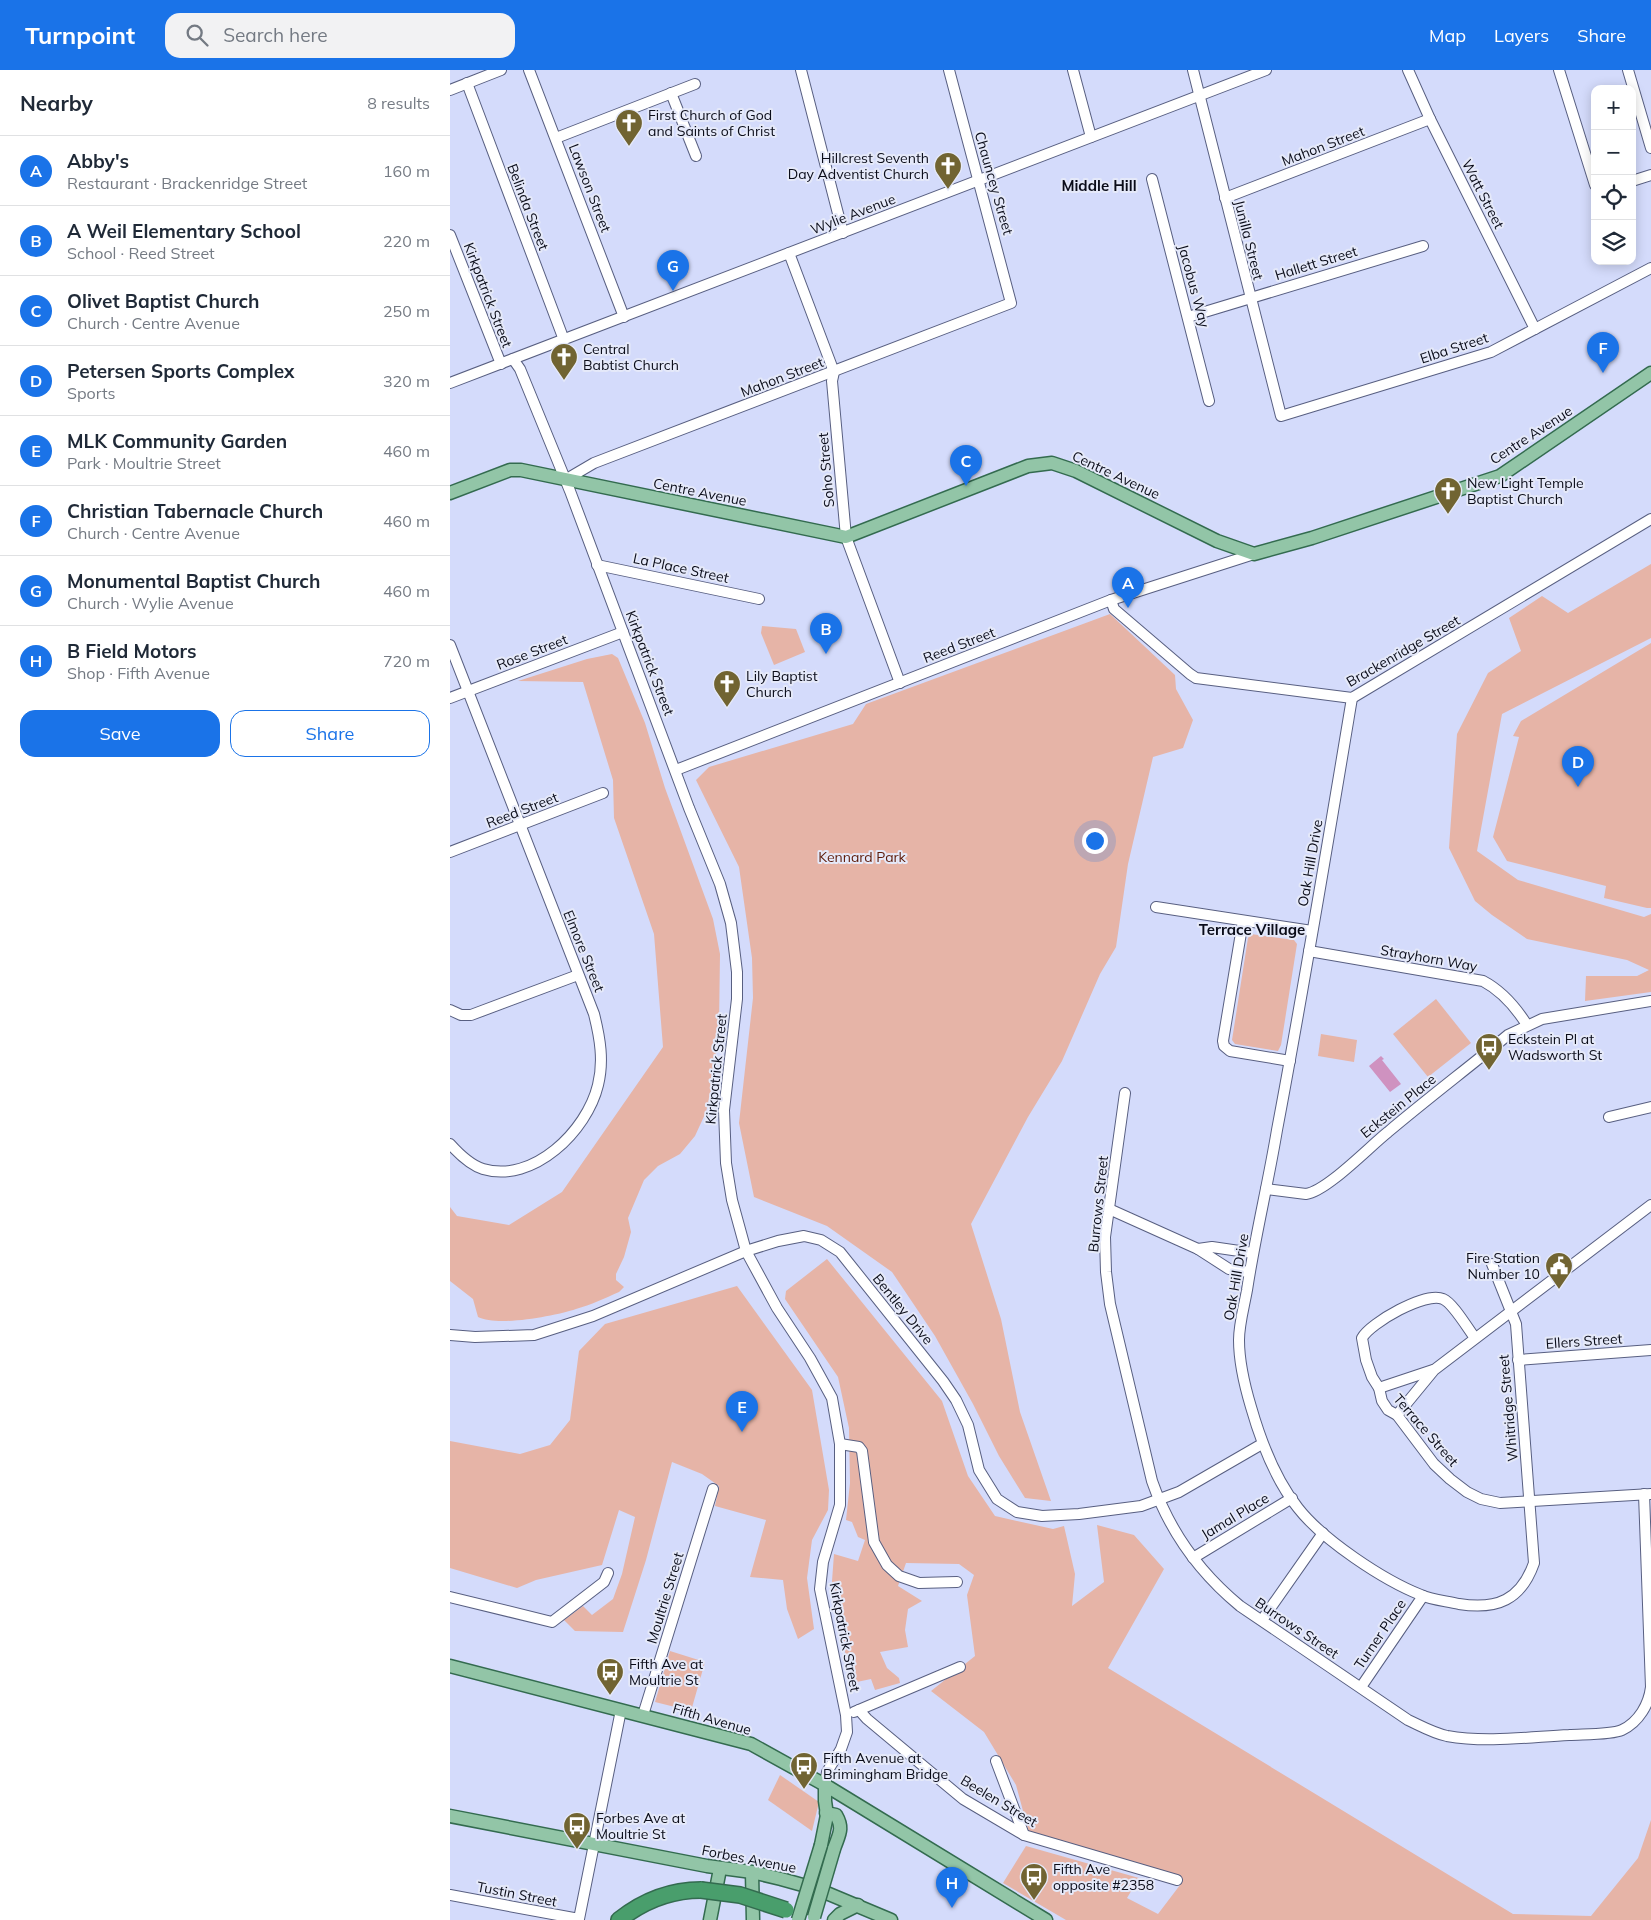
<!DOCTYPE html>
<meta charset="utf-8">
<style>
:root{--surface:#fff;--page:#f2f2f3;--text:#1f2937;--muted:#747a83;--line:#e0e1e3;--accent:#1a73e8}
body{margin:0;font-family:Mulish,sans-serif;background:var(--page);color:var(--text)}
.controls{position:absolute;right:15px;top:15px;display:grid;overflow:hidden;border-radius:10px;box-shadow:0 2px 12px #0003}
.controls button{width:45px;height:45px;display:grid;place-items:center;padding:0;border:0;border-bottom:1px solid var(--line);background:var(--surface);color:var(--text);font:25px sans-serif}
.you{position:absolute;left:644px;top:770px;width:18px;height:18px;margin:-12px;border:4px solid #fff;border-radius:50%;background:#1a73e8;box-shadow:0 0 0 8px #1a73e833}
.badge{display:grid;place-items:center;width:32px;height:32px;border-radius:50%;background:var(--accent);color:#fff;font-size:16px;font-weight:700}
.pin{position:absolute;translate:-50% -41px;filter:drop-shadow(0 1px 2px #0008)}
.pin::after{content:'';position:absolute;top:26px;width:18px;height:15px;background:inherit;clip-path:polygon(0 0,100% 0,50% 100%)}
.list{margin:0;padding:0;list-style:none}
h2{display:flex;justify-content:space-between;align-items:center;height:65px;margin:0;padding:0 20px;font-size:21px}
h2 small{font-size:16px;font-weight:400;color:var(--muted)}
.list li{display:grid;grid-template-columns:32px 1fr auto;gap:15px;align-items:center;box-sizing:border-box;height:70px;padding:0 20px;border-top:1px solid var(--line)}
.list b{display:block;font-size:19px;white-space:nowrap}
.list p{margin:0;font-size:16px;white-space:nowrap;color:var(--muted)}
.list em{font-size:16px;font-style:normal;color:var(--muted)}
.actions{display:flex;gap:10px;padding:15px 20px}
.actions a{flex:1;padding:11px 0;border:1px solid var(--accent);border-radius:15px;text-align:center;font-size:18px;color:var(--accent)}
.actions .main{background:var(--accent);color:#fff}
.icon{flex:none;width:28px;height:28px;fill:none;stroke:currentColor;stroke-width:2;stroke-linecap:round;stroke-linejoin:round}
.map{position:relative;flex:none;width:1201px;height:1850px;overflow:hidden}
header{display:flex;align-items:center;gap:30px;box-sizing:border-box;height:70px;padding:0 25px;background:var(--accent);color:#fff}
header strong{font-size:24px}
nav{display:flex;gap:28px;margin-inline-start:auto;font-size:18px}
.search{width:350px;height:45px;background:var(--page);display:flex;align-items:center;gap:12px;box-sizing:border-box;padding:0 18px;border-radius:15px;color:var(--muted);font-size:19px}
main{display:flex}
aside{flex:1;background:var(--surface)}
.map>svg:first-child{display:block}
</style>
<header>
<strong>Turnpoint</strong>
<div class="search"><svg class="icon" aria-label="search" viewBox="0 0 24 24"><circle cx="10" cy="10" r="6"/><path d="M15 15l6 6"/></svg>Search here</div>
<nav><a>Map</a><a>Layers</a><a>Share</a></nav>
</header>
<main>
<aside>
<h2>Nearby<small>8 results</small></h2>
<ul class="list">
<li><span class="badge">A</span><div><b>Abby's</b><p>Restaurant · Brackenridge Street</p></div><em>160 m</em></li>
<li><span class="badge">B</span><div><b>A Weil Elementary School</b><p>School · Reed Street</p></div><em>220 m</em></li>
<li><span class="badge">C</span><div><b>Olivet Baptist Church</b><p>Church · Centre Avenue</p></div><em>250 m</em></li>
<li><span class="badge">D</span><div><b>Petersen Sports Complex</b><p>Sports</p></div><em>320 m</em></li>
<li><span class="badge">E</span><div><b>MLK Community Garden</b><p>Park · Moultrie Street</p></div><em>460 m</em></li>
<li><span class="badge">F</span><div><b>Christian Tabernacle Church</b><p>Church · Centre Avenue</p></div><em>460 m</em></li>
<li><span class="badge">G</span><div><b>Monumental Baptist Church</b><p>Church · Wylie Avenue</p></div><em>460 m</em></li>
<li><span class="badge">H</span><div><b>B Field Motors</b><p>Shop · Fifth Avenue</p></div><em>720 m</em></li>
</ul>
<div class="actions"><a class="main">Save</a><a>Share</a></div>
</aside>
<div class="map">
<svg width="1201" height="1850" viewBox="0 0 1201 1850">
<rect width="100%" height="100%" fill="#d4dbfb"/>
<g fill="#e6b4a7">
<path d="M1201 494V568L1052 644 1027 781 1068 810 1194 847 1201 844V922L1135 931 1136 906H1187L1199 900 1177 890 1077 869 1042 845 1025 831 999 778 1007 664 1038 603 1071 581 1059 548 1092 526 1118 543Z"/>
<path d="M660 544 725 605 726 619 743 650 733 678 703 687 678 794 666 877 650 904 612 991 578 1047 521 1154 551 1249 570 1342 601 1431 575 1428 549 1386 523 1334 485 1266 442 1202 377 1156 304 1127 289 1053 303 928 302 888 289 797 246 710 259 697 403 654 416 634Z"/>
<path d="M312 556 346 559 355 582 324 595 311 563Z"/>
<path d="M1201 573V838H1197L1154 828 1156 816 1057 791 1043 767 1069 667 1063 666 1071 651Z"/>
<path d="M162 584 168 588 195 653 215 718 263 849 270 884 269 956 263 1012 256 1042 245 1066 230 1084 208 1096 194 1110 178 1148 181 1162 174 1187 166 1204V1210L174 1217 169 1222C155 1228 141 1235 126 1239 105 1246 48 1257 28 1247L23 1229 0 1211V1137L7 1146 59 1155 112 1122 213 977 204 864 164 748 163 710 133 612 68 611 137 589Z"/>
<path d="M801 864 844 870 847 874 831 975 828 981 785 974 782 970 798 868Z"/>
<path d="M986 929 1021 973 978 1007 943 964Z"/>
<path d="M871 964 907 970 904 992 868 986Z"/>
<path d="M377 1189 492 1331 518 1406 545 1446 603 1459 614 1456 625 1504 622 1536 654 1512 647 1455 684 1465 714 1499 658 1598 1063 1844 1141 1846 1188 1788 1201 1750V1850H616L553 1813 576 1776 689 1808 677 1828 708 1844 730 1815 728 1807 685 1792 579 1763 566 1715 534 1662 481 1621 525 1586 517 1525 524 1505 509 1494 456 1493 448 1516 472 1531 458 1539 455 1560 458 1577 430 1582 437 1598 449 1608 450 1613 425 1620 421 1609 402 1613 391 1564 382 1511 384 1484 408 1491 415 1470 408 1467 402 1452 396 1450 400 1413 399 1358 388 1307 335 1229 336 1221Z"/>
<path d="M287 1216 362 1320 379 1420 378 1440 362 1470 357 1508 364 1559 348 1569 337 1539 333 1510 300 1507 316 1450 265 1436 269 1416 252 1404 222 1392 196 1490 173 1562 125 1561 114 1550 133 1536 142 1545 163 1529 172 1504 185 1447 169 1440 152 1495 86 1510 67 1518 0 1498V1371L70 1384 100 1375 120 1350 129 1281 155 1254Z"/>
<path d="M220 1581 255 1592 241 1641 205 1632Z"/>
<path d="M330 1705 369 1732 362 1761 318 1730Z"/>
</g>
<path fill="#cf92c0" d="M931 986 934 989 932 990 951 1014 940 1022 919 996Z"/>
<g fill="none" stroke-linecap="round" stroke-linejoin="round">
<defs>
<g id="minor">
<path d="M79 0 174 247"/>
<path d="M351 0 393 163"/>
<path d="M623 0 641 67"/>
<path d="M743 0 831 346 1041 282 1201 198"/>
<path d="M958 0 980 49 1085 259"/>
<path d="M1109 0 1145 115"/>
<path d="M1178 0 1201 78"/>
<path d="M17 13 114 270"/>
<path d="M0 20 51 0"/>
<path d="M221 23 246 86"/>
<path d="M106 68 245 14"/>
<path d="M702 109 759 331"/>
<path d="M1182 111 1201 105"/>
<path d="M775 128 980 49"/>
<path d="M0 165 51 294"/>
<path d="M339 183 384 302 382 311 396 467 450 613"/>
<path d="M738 247 973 176"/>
<path d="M63 289 70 299 120 421 239 738 270 814 281 853 287 902V929L274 1040 276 1093 282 1130 296 1181 327 1238 360 1288 382 1328 390 1374V1435L373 1492 370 1519 396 1645 397 1662 391 1679 377 1702 375 1715"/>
<path d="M0 313 816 0"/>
<path d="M115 410 144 393 561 233 499 0"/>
<path d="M147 495 309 529"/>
<path d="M661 530 664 539 740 604 746 608 902 628 1201 449"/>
<path d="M0 575 144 944C150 968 154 991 148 1015 137 1061 83 1114 33 1099 20 1095 9 1084 0 1074"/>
<path d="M0 628 173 562"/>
<path d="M902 628C878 772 854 917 827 1060 818 1114 805 1167 797 1220 794 1237 789 1254 789 1270 789 1291 795 1317 801 1337 811 1372 825 1409 848 1438 873 1470 933 1510 971 1525 982 1530 997 1531 1009 1534 1047 1540 1071 1530 1084 1493L1066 1254 1042 1194"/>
<path d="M226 700 661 530 804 484"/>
<path d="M0 782 153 723"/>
<path d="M706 837 862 861"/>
<path d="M793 851 773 971 774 976 780 981 840 991"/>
<path d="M859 881 1033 911C1052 921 1065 936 1077 955"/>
<path d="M0 940 11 945H21L128 905"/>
<path d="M675 1023 655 1167 656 1202 660 1234 702 1411C719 1460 750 1503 790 1536L958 1650C971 1656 983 1663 997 1666 1036 1673 1079 1667 1119 1665 1132 1664 1161 1665 1172 1660 1189 1652 1199 1634 1201 1617L1194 1424"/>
<path d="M1159 1047 1201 1037"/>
<path d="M816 1119 856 1124C877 1121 919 1077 938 1062 977 1029 1018 998 1058 965L1092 949 1201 931"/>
<path d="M659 1139 748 1179"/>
<path d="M799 1202 779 1199 748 1179 762 1177 803 1183"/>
<path d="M0 1265 25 1267 84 1265 143 1246 296 1181 328 1171 354 1166 371 1170 390 1182 493 1311 506 1330 518 1355 529 1400 547 1429 567 1442 592 1446 629 1444 691 1436 729 1422 812 1374"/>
<path d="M1025 1268C1018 1259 1003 1233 993 1229 976 1221 920 1253 912 1268L916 1290 922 1307 929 1318 932 1331 938 1340 947 1345 984 1394 1000 1409 1017 1422 1031 1429 1050 1433 1201 1424"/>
<path d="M1068 1290 1201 1280"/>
<path d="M929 1318 983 1300"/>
<path d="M947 1345 984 1300 1201 1135"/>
<path d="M390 1374 409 1377 412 1381 424 1472 437 1495 449 1506 469 1513 507 1512"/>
<path d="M743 1488 842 1428"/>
<path d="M0 1527 102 1552 154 1512 158 1503"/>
<path d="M812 1550 873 1463"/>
<path d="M911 1617 973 1526"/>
<path d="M409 1640 417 1649 513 1729 574 1765 727 1810"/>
<path d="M404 1642 510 1597"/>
<path d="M193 1645 263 1419"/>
<path d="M546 1691 574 1765"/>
<path d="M0 1825 129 1849 171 1640"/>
</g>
<g id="major">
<path d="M0 423 60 400H71L396 467 578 396 602 393 626 401 767 471 804 484 862 468 1050 406 1201 303"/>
<path d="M0 1596 301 1674 375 1715 596 1850"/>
<path d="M376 1743 386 1745C394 1759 389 1764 384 1779"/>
<path d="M0 1746 257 1796 302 1802 331 1809 367 1819 441 1850"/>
<path d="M371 1775 377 1745 375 1731V1715"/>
<path d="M302 1802 303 1850"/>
<path d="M260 1850 270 1799"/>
<path d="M384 1850 390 1844 408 1835"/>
</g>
<path id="highway" d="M169 1850C193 1831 221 1820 251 1820"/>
</defs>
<use href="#minor" stroke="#585f81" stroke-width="12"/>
<use href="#major" stroke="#336b4f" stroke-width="15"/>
<use href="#highway" stroke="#336b4f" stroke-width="18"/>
<use href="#minor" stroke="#fff" stroke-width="10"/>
<use href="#major" stroke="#92c5a7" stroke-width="12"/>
<use href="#highway" stroke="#499e6c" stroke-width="15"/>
<defs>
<g id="major-bridge">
<path d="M364 1847 384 1779"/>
<path d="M348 1850 371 1775"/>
</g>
<path id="highway-bridge" d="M251 1820 290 1825 336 1840"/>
</defs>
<use href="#major-bridge" stroke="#336b4f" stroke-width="15" stroke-linecap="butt"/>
<use href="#highway-bridge" stroke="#336b4f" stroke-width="18" stroke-linecap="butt"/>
<use href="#major-bridge" stroke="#92c5a7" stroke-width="12"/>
<use href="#highway-bridge" stroke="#499e6c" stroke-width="15"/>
</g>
<defs>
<symbol id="church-pin" viewBox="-11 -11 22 30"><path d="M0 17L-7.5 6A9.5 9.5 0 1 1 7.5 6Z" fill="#716432" stroke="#e5e9f9"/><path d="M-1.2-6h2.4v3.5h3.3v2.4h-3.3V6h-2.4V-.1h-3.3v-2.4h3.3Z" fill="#fff"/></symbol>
<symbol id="bus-pin" viewBox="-11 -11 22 30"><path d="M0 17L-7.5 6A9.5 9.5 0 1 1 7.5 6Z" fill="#716432" stroke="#e5e9f9"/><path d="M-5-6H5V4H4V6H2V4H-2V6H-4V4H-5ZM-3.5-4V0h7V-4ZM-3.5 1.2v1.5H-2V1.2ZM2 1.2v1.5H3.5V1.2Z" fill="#fff"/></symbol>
<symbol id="civic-pin" viewBox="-11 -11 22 30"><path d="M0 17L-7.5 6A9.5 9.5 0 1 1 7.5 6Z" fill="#716432" stroke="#e5e9f9"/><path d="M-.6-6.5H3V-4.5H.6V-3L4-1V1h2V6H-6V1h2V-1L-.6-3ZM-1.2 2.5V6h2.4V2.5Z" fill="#fff"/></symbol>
</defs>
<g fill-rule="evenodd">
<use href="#church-pin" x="163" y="37" width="32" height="43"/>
<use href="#church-pin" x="482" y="80" width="32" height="43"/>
<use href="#church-pin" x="98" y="271" width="32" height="43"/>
<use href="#church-pin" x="982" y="405" width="32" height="43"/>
<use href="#church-pin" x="261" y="598" width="32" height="43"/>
<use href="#bus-pin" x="1023" y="961" width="32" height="43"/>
<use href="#civic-pin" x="1093" y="1180" width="32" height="43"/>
<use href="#bus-pin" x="144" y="1586" width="32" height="43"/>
<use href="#bus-pin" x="338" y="1680" width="32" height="43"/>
<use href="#bus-pin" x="111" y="1740" width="32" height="43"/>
<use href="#bus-pin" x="568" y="1791" width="32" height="43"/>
</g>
<g text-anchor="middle" stroke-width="4" stroke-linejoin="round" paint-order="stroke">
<g font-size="14" fill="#0a0c19" stroke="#e5e9f9" text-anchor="start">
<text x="198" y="50">First Church of God<tspan x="198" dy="16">and Saints of Christ</tspan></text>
<text x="479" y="93" text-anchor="end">Hillcrest Seventh<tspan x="479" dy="16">Day Adventist Church</tspan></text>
<text x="133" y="284">Central<tspan x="133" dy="16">Babtist Church</tspan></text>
<text x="1017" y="418">New Light Temple<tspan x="1017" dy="16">Baptist Church</tspan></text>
<text x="296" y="611">Lily Baptist<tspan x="296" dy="16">Church</tspan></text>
<text x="1058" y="974">Eckstein Pl at<tspan x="1058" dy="16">Wadsworth St</tspan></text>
<text x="1090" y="1193" text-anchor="end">Fire Station<tspan x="1090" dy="16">Number 10</tspan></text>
<text x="179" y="1599">Fifth Ave at<tspan x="179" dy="16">Moultrie St</tspan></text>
<text x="373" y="1693">Fifth Avenue at<tspan x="373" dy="16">Brimingham Bridge</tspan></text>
<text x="146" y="1753">Forbes Ave at<tspan x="146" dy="16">Moultrie St</tspan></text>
<text x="603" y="1804">Fifth Ave<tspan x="603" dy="16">opposite #2358</tspan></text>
</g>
<g font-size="14" fill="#0a0c19" stroke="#e5e9f9">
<text transform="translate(873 76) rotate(-21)" y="5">Mahon Street</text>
<text transform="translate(544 113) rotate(74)" y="5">Chauncey Street</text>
<text transform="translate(140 118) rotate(69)" y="5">Lawson Street</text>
<text transform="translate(1033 124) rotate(63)" y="5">Watt Street</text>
<text transform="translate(78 137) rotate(69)" y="5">Belinda Street</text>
<text transform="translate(403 144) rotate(-21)" y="5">Wylie Avenue</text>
<text transform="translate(799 170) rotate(76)" y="5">Junilla Street</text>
<text transform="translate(866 193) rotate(-17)" y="5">Hallett Street</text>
<text transform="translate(744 216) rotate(75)" y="5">Jacobus Way</text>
<text transform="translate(38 225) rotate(69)" y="5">Kirkpatrick Street</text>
<text transform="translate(1004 278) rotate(-18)" y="5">Elba Street</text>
<text transform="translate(332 307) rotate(-21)" y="5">Mahon Street</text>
<text transform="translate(1081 365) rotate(-33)" y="5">Centre Avenue</text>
<text transform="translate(376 400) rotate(-95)" y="5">Soho Street</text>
<text transform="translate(666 405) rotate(25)" y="5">Centre Avenue</text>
<text transform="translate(250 422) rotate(11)" y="5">Centre Avenue</text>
<text transform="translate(231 498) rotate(12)" y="5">La Place Street</text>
<text transform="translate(509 575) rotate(-21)" y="5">Reed Street</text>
<text transform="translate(953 581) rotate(-30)" y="5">Brackenridge Street</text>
<text transform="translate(82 582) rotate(-21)" y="5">Rose Street</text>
<text transform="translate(200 593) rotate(69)" y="5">Kirkpatrick Street</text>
<text transform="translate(72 740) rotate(-21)" y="5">Reed Street</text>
<text transform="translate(860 793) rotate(-80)" y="5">Oak Hill Drive</text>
<text transform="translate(134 881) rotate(68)" y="5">Elmore Street</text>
<text transform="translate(979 888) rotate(10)" y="5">Strayhorn Way</text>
<text transform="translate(266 999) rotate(-84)" y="5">Kirkpatrick Street</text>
<text transform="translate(948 1036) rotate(-39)" y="5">Eckstein Place</text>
<text transform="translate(648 1134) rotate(-84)" y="5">Burrows Street</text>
<text transform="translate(786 1207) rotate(-80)" y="5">Oak Hill Drive</text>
<text transform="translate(453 1239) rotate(51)" y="5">Bentley Drive</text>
<text transform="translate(1134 1271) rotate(-4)" y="5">Ellers Street</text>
<text transform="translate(1058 1338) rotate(-95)" y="5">Whitridge Street</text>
<text transform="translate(976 1360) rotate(49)" y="5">Terrace Street</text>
<text transform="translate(785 1446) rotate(-31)" y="5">Jamal Place</text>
<text transform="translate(215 1528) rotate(-73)" y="5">Moultrie Street</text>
<text transform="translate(847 1558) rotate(34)" y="5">Burrows Street</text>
<text transform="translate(930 1564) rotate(-56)" y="5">Turner Place</text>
<text transform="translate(395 1567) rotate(79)" y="5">Kirkpatrick Street</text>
<text transform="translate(262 1649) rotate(16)" y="5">Fifth Avenue</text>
<text transform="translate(549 1731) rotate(31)" y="5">Beelen Street</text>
<text transform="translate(299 1789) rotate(11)" y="5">Forbes Avenue</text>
<text transform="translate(67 1824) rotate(11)" y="5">Tustin Street</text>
</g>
<g font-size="14" fill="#5c1a09" stroke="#e5e9f9">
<text x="412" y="792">Kennard Park</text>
</g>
<g font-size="15" font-weight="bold" fill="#0a0c19" stroke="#e5e9f9">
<text x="649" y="121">Middle Hill</text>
<text x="802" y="865">Terrace Village</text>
</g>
</g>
</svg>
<div class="controls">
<button>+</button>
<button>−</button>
<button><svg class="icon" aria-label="locate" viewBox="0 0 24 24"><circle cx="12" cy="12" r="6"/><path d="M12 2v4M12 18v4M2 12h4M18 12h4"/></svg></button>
<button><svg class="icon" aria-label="layers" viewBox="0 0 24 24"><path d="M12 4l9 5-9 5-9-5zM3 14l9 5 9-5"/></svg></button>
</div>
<div class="you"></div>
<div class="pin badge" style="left:678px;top:538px">A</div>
<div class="pin badge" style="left:376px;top:584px">B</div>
<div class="pin badge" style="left:516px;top:416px">C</div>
<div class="pin badge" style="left:1128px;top:717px">D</div>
<div class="pin badge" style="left:292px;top:1362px">E</div>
<div class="pin badge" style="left:1153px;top:303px">F</div>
<div class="pin badge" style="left:223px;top:221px">G</div>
<div class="pin badge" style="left:502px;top:1838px">H</div>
</div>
</main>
